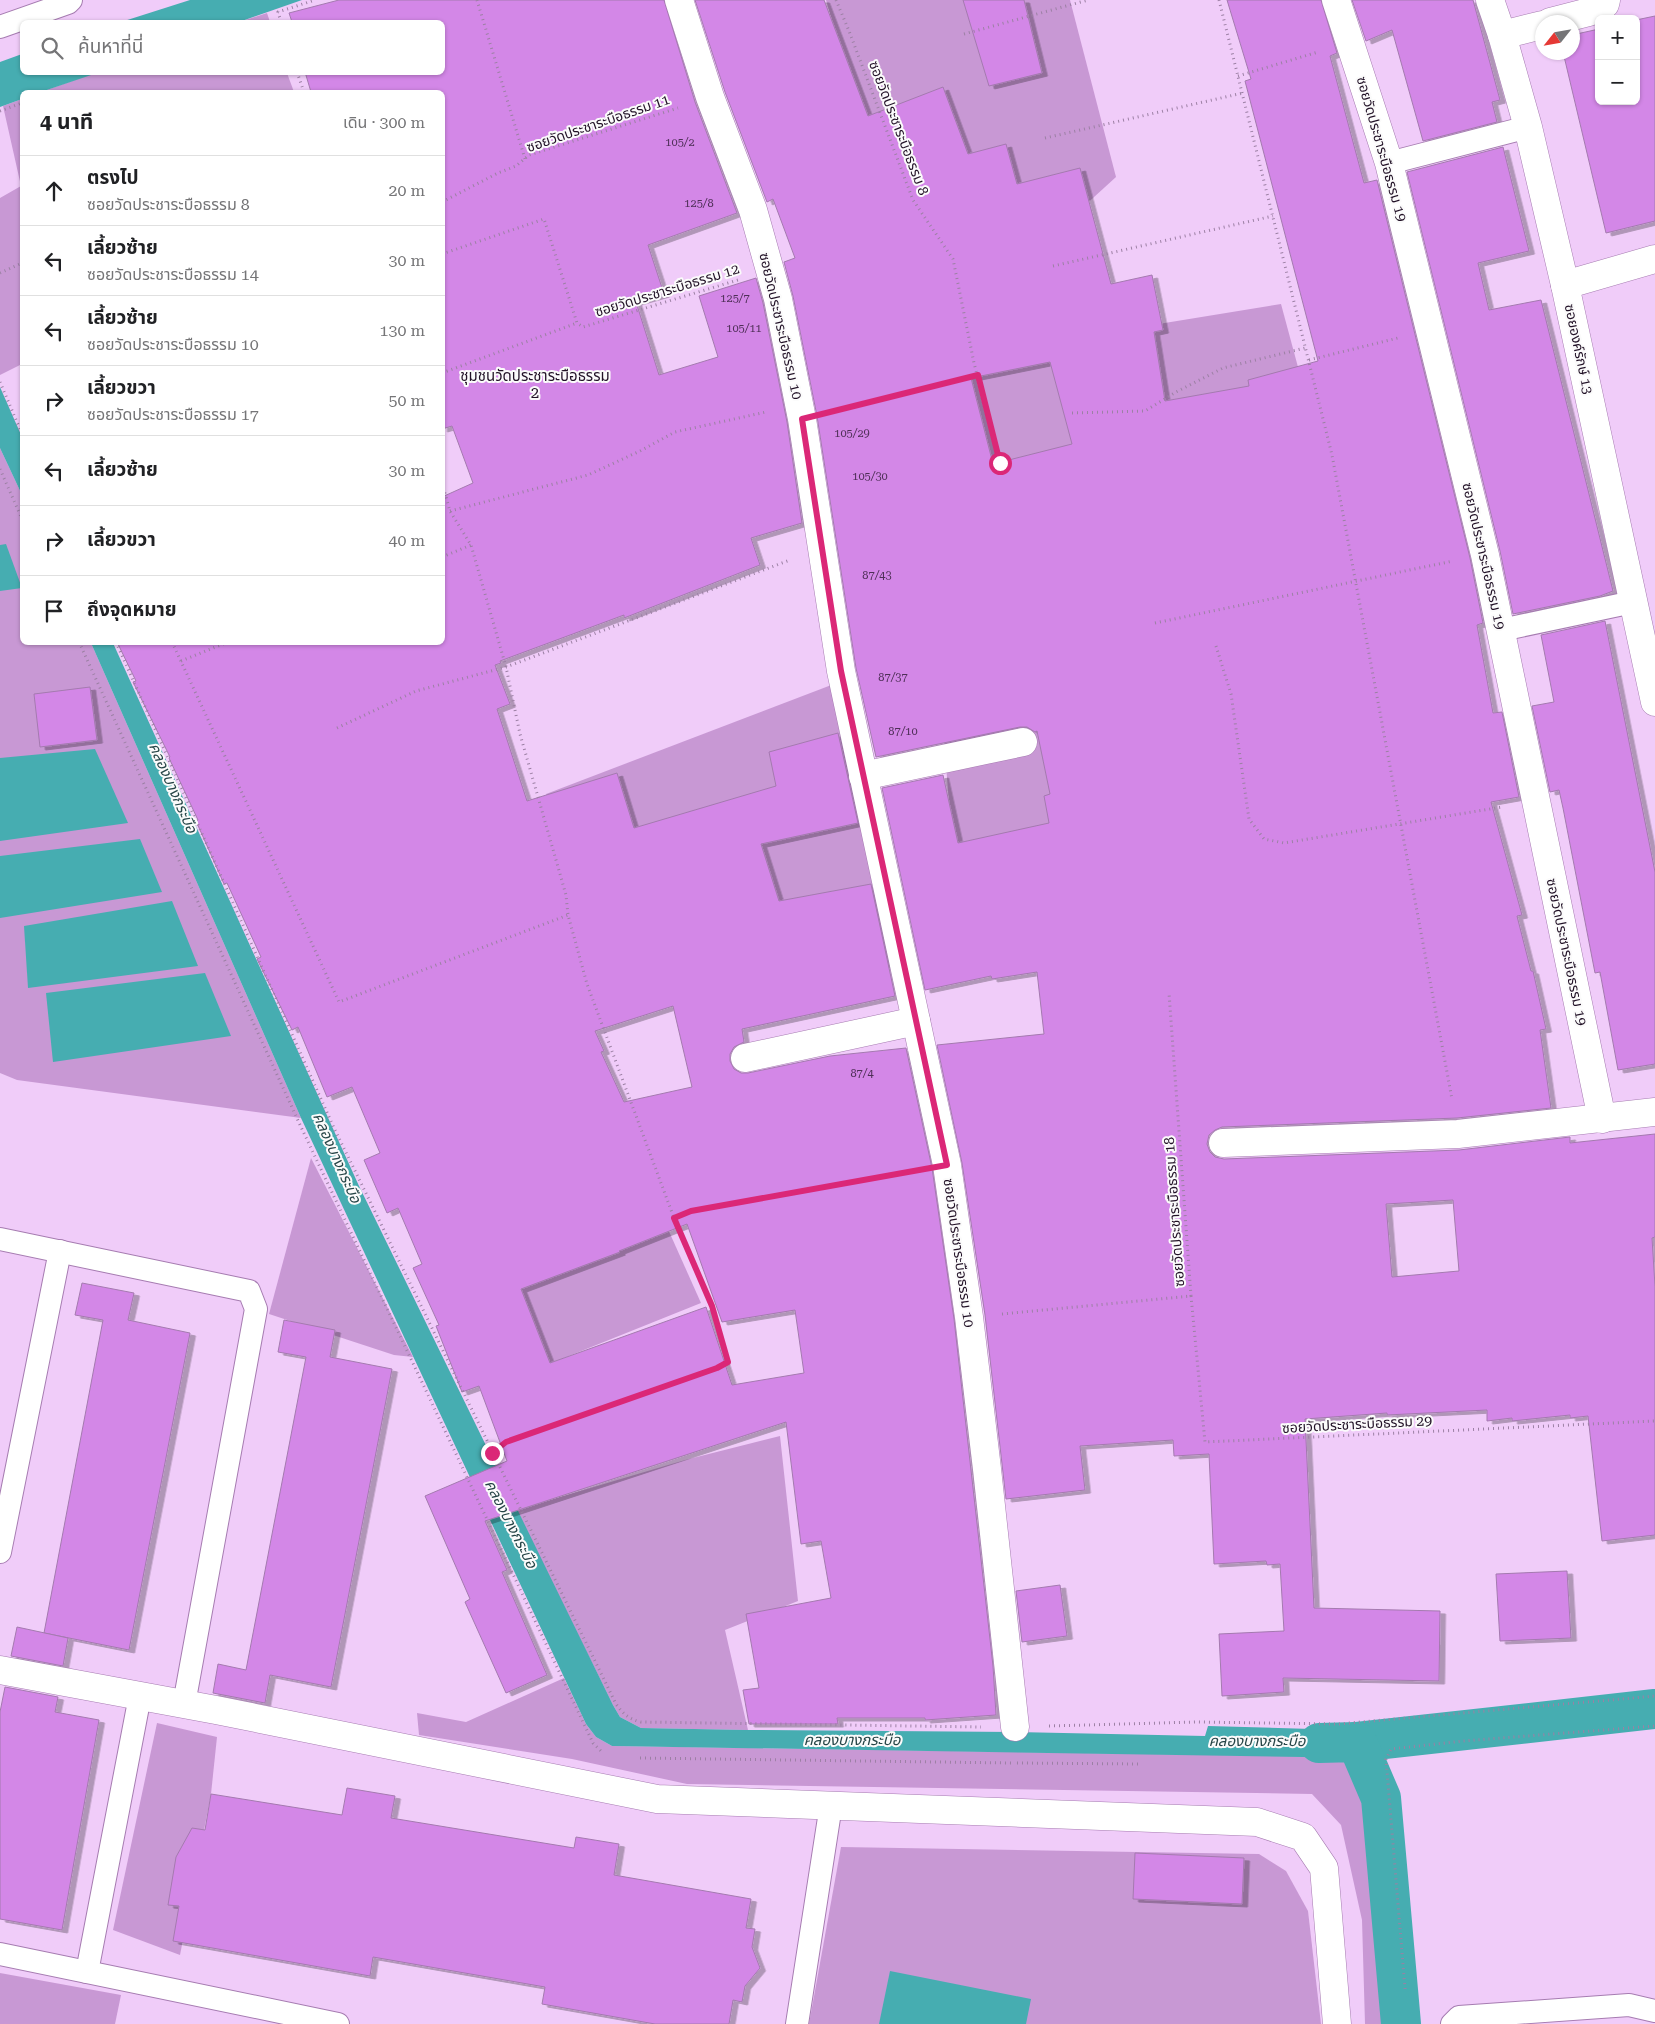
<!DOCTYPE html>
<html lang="th">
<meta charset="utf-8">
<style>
:root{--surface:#fff;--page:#f2f2f2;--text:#202124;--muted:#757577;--line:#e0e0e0}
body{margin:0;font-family:"Roboto Serif","Noto Sans Thai",serif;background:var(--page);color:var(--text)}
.controls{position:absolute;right:15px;top:15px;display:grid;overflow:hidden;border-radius:8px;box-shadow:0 1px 4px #0004}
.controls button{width:45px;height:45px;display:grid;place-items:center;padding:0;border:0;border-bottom:1px solid var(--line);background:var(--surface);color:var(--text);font:25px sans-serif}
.compass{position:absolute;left:1535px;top:15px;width:45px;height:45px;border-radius:50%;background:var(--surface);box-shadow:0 1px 4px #0004;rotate:239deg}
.stop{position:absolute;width:15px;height:15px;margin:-11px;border:4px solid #db2777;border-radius:50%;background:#fff}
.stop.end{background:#db2777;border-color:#fff;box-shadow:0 1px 5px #0008}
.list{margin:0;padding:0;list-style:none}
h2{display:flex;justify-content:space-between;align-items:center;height:65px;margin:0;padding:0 20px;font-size:21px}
h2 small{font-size:16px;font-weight:400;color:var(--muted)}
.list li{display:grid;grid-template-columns:32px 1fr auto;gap:15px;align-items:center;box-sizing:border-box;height:70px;padding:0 20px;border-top:1px solid var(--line)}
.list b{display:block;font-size:19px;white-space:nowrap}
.list p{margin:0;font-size:16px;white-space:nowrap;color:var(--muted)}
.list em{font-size:16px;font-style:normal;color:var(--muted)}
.icon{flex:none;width:28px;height:28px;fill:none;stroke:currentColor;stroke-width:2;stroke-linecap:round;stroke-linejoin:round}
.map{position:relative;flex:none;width:1655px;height:2024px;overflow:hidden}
.search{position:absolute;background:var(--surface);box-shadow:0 1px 4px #0004;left:20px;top:20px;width:425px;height:55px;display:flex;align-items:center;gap:12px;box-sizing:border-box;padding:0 18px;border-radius:8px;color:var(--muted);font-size:19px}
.panel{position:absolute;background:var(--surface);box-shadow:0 1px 4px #0004;left:20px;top:90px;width:425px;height:555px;border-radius:8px}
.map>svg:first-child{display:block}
</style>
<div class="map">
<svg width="1655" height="2024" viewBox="0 0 1655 2024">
<defs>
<filter id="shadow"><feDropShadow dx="5.5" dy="3" stdDeviation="0" flood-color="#0004"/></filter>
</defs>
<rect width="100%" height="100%" fill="#f0ccf9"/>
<g fill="#c898d4">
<path d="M826 0H1070L1116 177 1059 229 908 285Z"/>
<path d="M267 13 270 22H239Z"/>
<path d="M97 72 287 73 294 92H41Z"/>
<path d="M22 99V364L0 375V198L21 186 3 106Z"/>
<path d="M1281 304 1326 471 1053 837 953 853 915 377 962 356Z"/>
<path d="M0 448 22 495V642L91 643 301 1118 17 1080 0 1073Z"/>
<path d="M834 684 897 966 796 992 579 875 546 794Z"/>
<path d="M311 1158 413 1357 394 1355 269 1314Z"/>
<path d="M663 1218 701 1303 539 1368 486 1279Z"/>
<path d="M780 1436 798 1601 725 1630 748 1730 641 1728 620 1717 613 1705 516 1510 685 1460Z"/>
<path d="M564 1678 586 1724 596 1737 612 1746 1353 1757 1374 1796 1392 2024H1365L1362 1920 1341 1825 1312 1794 687 1784 572 1759 419 1735 417 1713 466 1722Z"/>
<path d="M157 1723 217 1737 211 1794 180 1955 113 1930Z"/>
<path d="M841 1847 1259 1854 1286 1871 1308 1911 1321 2024H809Z"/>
<path d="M0 1973 121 1995 115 2024H0Z"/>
</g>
<g fill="#46adb1">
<path d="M190 0H302L239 22H121Z"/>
<path d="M22 54V72L97 73 41 92H22V99L0 107V62Z"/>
<path d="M0 387 22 437V495L0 448Z"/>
<path d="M6 544 22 588 0 591V545Z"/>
<path d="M91 643H113L359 1186 613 1705 620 1717 641 1728 748 1730 1014 1732 1205 1736 1208 1726 1379 1731 1370 1758 612 1746 596 1737 586 1724 301 1118Z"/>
<path d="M95 749 128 823 0 841V758Z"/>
<path d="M140 839 162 892 0 918V856Z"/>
<path d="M172 901 198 966 28 988 24 926Z"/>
<path d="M205 973 231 1036 53 1062 46 993Z"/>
<path d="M890 1971 1031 1999 1026 2024H879Z"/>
<path d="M1416 2001 1418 2024H1392L1391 2003Z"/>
</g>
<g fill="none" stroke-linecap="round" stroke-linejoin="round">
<g stroke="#46adb1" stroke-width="40">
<path d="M1357 1742 1655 1709"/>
<path d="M1319 1743 1357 1742 1381 1798 1401 2024"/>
</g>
</g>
<g fill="#d387e7" stroke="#a47aaf" fill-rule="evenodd" filter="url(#shadow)">
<path d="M339 0H664L695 102 737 213 648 245 664 294 636 302 659 375 718 357 699 296 756 278 763 303 787 422 802 523 751 538 760 565 624 618V615L500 661 501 663 495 665 510 704 497 709 527 801 617 773 634 828 776 786 769 752 838 733 858 823 761 844 779 901 871 884 895 996 742 1029 744 1042 734 1047 730 1054V1061L734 1069 741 1073H748L830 1056 906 1048 932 1168 954 1319 993 1666 996 1715 925 1720V1718H837L838 1724H749L743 1690 759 1688 746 1614 831 1598 821 1541 801 1544 786 1422 485 1521 507 1570 502 1572 547 1675 506 1693 465 1602 470 1599 425 1496 507 1461 479 1386 462 1392 436 1326 439 1325 413 1268 422 1264 398 1208 387 1213 364 1160 380 1153 352 1087 327 1097 298 1027 292 1030 257 959 261 957 227 883 224 884 196 821 198 820 169 758 170 757 133 682 136 681 117 642H442V497L473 483 452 426 442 429V92H311L305 72H442V22H292L289 13ZM673 1006 692 1087 624 1102 601 1052 604 1051 595 1031ZM687 1224 722 1322 795 1310 804 1373 732 1385 706 1307 550 1363 521 1289 620 1252 619 1251Z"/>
<path d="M695 0H824L868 116 943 87 968 154 1006 144 1017 184 1080 168 1111 284 1152 275 1163 330 1154 332 1165 401 1249 386 1248 380 1318 361 1245 81 1251 79 1227 0H1321L1337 53 1330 56 1364 183 1377 180 1470 558 1483 623 1477 625 1493 713 1502 712 1519 797 1491 802 1522 915 1517 916 1531 971H1533L1546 1029 1540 1030 1551 1108 1457 1118 1222 1127 1215 1130 1209 1135 1207 1144 1210 1152 1215 1157 1224 1159 1459 1150 1570 1137V1143L1655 1134V1237L1652 1238 1655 1286V1535L1602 1541 1588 1416 1570 1418V1415L1512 1421V1418L1487 1421V1410L1387 1415V1413L1305 1419 1314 1608 1440 1611 1439 1681 1283 1678 1284 1692 1222 1696 1219 1634 1284 1631 1280 1564 1267 1565 1266 1561 1214 1564 1209 1454 1174 1456 1173 1440 1080 1446 1085 1490 1006 1499 985 1315 962 1163 937 1045 1044 1034 1037 972 992 979 991 976 925 990 882 788 943 775 958 843 1049 823 1044 796 1050 794 1037 731 1035 732 1027 727H1020L876 757 856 668 817 416 793 296 784 262 795 258 773 199 767 202 725 92ZM1050 362 1072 444 993 464 971 378ZM1453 1200 1459 1271 1392 1277 1386 1204Z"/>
<path d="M963 0H1024L1042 73 989 86Z"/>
<path d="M1352 0H1473L1500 100 1492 102 1497 122 1423 141 1392 30 1366 41Z"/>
<path d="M1655 16V221L1606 233 1563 52H1572V35L1599 29V101H1636V20Z"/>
<path d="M1503 147 1529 251 1478 263 1489 310 1541 300 1613 591 1600 596 1513 614 1500 551 1407 172Z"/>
<path d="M1605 621 1655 872V1064L1618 1070 1600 972 1595 973 1563 808 1559 790 1550 792 1532 706 1554 702 1541 635Z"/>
<path d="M90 687 97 740 40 747 34 694Z"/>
<path d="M82 1283 134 1293 128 1320 190 1333 129 1650 44 1633 103 1320 75 1315Z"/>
<path d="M284 1320 335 1330 330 1357 392 1369 331 1687 270 1675 265 1703 213 1693 218 1664 246 1670 306 1357 278 1352Z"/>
<path d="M1567 1571 1571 1638 1500 1641 1496 1574Z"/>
<path d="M1060 1585 1067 1636 1022 1642 1016 1591Z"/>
<path d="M17 1627 68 1638 63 1666 11 1656Z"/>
<path d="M5 1687 58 1697 55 1712 99 1720 62 1930 0 1919V1712Z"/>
<path d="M347 1788 395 1796 391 1818 574 1848 576 1837 619 1844 614 1875 751 1899 746 1928 755 1929 752 1947 760 1968 745 1986 742 2002 733 2000 729 2024H655L542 2004 545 1987 373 1957 370 1976 173 1941 179 1906 168 1905 176 1857 192 1828 205 1830 211 1794 342 1815Z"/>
<path d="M1135 1853 1244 1858 1242 1904 1133 1899Z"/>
</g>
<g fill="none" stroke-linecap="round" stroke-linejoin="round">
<defs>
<g id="service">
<path d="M0 27 68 3 71 0"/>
<path d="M1389 163 1528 127"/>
<path d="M1501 630 1633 602"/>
<path d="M0 1239 249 1291 256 1309 184 1704"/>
<path d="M0 1552 60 1251"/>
<path d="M0 1954 338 2024"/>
<path d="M87 1972 140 1696"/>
<path d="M797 2024 831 1805"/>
<path d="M1452 2024 1459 2017 1629 2005 1655 2011"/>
</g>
<g id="minor">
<path d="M679 0 710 97 753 210 778 299 802 419 841 671 947 1165 969 1317 987 1469 1015 1727"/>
<path d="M1336 0 1389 163 1485 555 1602 1119"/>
<path d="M1490 0 1502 35 1528 127 1565 285 1655 702"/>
<path d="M1550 22 1589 12 1605 4 1606 0"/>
<path d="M1502 35 1542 25"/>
<path d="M1565 285 1655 259"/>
<path d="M863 776 1023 742"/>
<path d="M745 1058 916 1021"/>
<path d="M1223 1143 1458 1134 1655 1112"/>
<path d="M0 1670 216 1710 657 1799 1257 1822 1303 1837 1324 1868 1337 2024"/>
</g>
</defs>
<use href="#service" stroke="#a67cb1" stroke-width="24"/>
<use href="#minor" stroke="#a67cb1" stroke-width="29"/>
<g stroke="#9c80a4" stroke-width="3" stroke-dasharray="1 4" stroke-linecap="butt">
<path d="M477 0 525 159"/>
<path d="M836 0 849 31 913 200 953 259 974 363 1000 463"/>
<path d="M1219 0 1332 455 1452 1099"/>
<path d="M281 22 278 12 315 0"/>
<path d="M964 34 1088 0"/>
<path d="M297 72 304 92"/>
<path d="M1238 76 1318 52"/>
<path d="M0 111 22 103"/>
<path d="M1045 138 1243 93"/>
<path d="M442 202 498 173 516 166 529 155 678 108"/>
<path d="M442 254 544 219 577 323 583 327 738 280"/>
<path d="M1053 266 1273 216"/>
<path d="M0 273 22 263"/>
<path d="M1309 360 1398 338"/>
<path d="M442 373 577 323"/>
<path d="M0 382 22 434"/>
<path d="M835 411 978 375"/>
<path d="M1072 413 1145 411 1176 392 1223 368 1305 348"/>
<path d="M0 469 22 519"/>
<path d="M442 483 450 511 471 545 506 667 520 734 566 895 568 915 587 984 674 1218 712 1306 728 1362 717 1368 506 1442 492 1453"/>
<path d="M450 511 588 475 640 451 675 432 766 412"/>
<path d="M442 557 471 545"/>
<path d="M1155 623 1453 561"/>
<path d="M79 642 301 1127 593 1743 602 1752"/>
<path d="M116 642 334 1128 616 1704C623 1714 629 1719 641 1722L981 1727"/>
<path d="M172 642 339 1002 568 915"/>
<path d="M1216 646 1231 694 1249 819 1264 839 1284 843 1502 807"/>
<path d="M181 661 228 642"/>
<path d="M337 728 416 691 506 667 790 560"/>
<path d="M674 1218 691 1211 914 1171"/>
<path d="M1191 1296 1205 1442 1655 1421"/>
<path d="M1002 1314 1191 1296 1169 993"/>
<path d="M1049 1726 1197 1722 1338 1724 1655 1696"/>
<path d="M640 1758 1011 1763"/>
<path d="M1017 1763 1139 1764"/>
<path d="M1405 1989 1386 1759 1391 1749 1463 1741 1655 1726"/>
</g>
<use href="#service" stroke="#fff" stroke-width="22"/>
<use href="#minor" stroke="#fff" stroke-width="28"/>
</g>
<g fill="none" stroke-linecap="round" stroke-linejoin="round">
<path stroke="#db2777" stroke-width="6" d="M492 1453 506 1442 717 1368 728 1362 712 1306 674 1218 691 1211 947 1165 841 671 802 419 978 375 1000 463"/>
</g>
<g text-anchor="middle" stroke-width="4" stroke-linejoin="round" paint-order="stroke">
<g font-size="11" fill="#4e2f57">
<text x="680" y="146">105/2</text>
<text x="699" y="207">125/8</text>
<text x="735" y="302">125/7</text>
<text x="744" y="332">105/11</text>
<text x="852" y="437">105/29</text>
<text x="870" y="480">105/30</text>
<text x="877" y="579">87/43</text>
<text x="893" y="681">87/37</text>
<text x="903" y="735">87/10</text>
<text x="862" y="1077">87/4</text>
</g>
<g font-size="14" fill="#221227" stroke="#fbfbfb">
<text transform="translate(598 123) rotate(-19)" y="5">ซอยวัดประชาระบือธรรม 11</text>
<text transform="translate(899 128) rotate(69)" y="5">ซอยวัดประชาระบือธรรม 8</text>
<text transform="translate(1382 149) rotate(74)" y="5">ซอยวัดประชาระบือธรรม 19</text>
<text transform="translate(667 290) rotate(-17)" y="5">ซอยวัดประชาระบือธรรม 12</text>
<text transform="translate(781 326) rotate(77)" y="5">ซอยวัดประชาระบือธรรม 10</text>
<text transform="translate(1579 349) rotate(78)" y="5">ซอยองค์รักษ์ 13</text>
<text transform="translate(1484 556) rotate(77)" y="5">ซอยวัดประชาระบือธรรม 19</text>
<text transform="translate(1567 952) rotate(78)" y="5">ซอยวัดประชาระบือธรรม 19</text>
<text transform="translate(1174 1212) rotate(-94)" y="5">ซอยวัดประชาระบือธรรม 18</text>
<text transform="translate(959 1253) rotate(82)" y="5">ซอยวัดประชาระบือธรรม 10</text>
<text transform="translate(1357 1424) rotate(-3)" y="5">ซอยวัดประชาระบือธรรม 29</text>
</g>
<g font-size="15" fill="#221227" stroke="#fbfbfb">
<text x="535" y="381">ชุมชนวัดประชาระบือธรรม<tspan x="535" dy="17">2</tspan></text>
</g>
<g font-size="15" font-style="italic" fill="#264547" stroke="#fbfbfb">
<text transform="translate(173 788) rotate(66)" y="5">คลองบางกระบือ</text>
<text transform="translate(337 1158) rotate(66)" y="5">คลองบางกระบือ</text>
<text transform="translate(511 1524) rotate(63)" y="5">คลองบางกระบือ</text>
<text x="852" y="1745">คลองบางกระบือ</text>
<text x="1257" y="1746">คลองบางกระบือ</text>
</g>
</g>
</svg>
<div class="controls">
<button>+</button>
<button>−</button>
</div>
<svg class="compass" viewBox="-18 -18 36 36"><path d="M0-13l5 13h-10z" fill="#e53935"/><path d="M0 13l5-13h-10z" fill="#757577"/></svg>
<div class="stop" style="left:1000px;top:463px"></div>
<div class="stop end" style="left:492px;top:1453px"></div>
<div class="search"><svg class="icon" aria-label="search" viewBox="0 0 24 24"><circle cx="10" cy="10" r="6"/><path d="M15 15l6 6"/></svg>ค้นหาที่นี่</div>
<section class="panel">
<h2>4 นาที<small>เดิน · 300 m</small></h2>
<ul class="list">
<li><svg class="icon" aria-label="ahead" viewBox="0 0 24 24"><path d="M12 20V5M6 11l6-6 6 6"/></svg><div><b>ตรงไป</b><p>ซอยวัดประชาระบือธรรม 8</p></div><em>20 m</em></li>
<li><svg class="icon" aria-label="left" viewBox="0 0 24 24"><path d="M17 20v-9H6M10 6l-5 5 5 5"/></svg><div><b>เลี้ยวซ้าย</b><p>ซอยวัดประชาระบือธรรม 14</p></div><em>30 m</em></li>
<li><svg class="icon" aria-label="left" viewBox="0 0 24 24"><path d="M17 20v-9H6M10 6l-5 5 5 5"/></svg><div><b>เลี้ยวซ้าย</b><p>ซอยวัดประชาระบือธรรม 10</p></div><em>130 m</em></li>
<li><svg class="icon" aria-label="right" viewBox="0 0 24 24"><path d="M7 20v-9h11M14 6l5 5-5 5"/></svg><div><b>เลี้ยวขวา</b><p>ซอยวัดประชาระบือธรรม 17</p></div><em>50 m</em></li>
<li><svg class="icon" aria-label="left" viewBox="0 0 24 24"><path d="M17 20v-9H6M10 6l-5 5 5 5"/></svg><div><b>เลี้ยวซ้าย</b></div><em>30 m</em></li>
<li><svg class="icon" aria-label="right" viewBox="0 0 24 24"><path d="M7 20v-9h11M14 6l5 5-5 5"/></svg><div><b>เลี้ยวขวา</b></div><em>40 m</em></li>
<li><svg class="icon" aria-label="arrive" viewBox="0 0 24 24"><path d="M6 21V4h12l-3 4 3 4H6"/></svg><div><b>ถึงจุดหมาย</b></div></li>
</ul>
</section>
</div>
